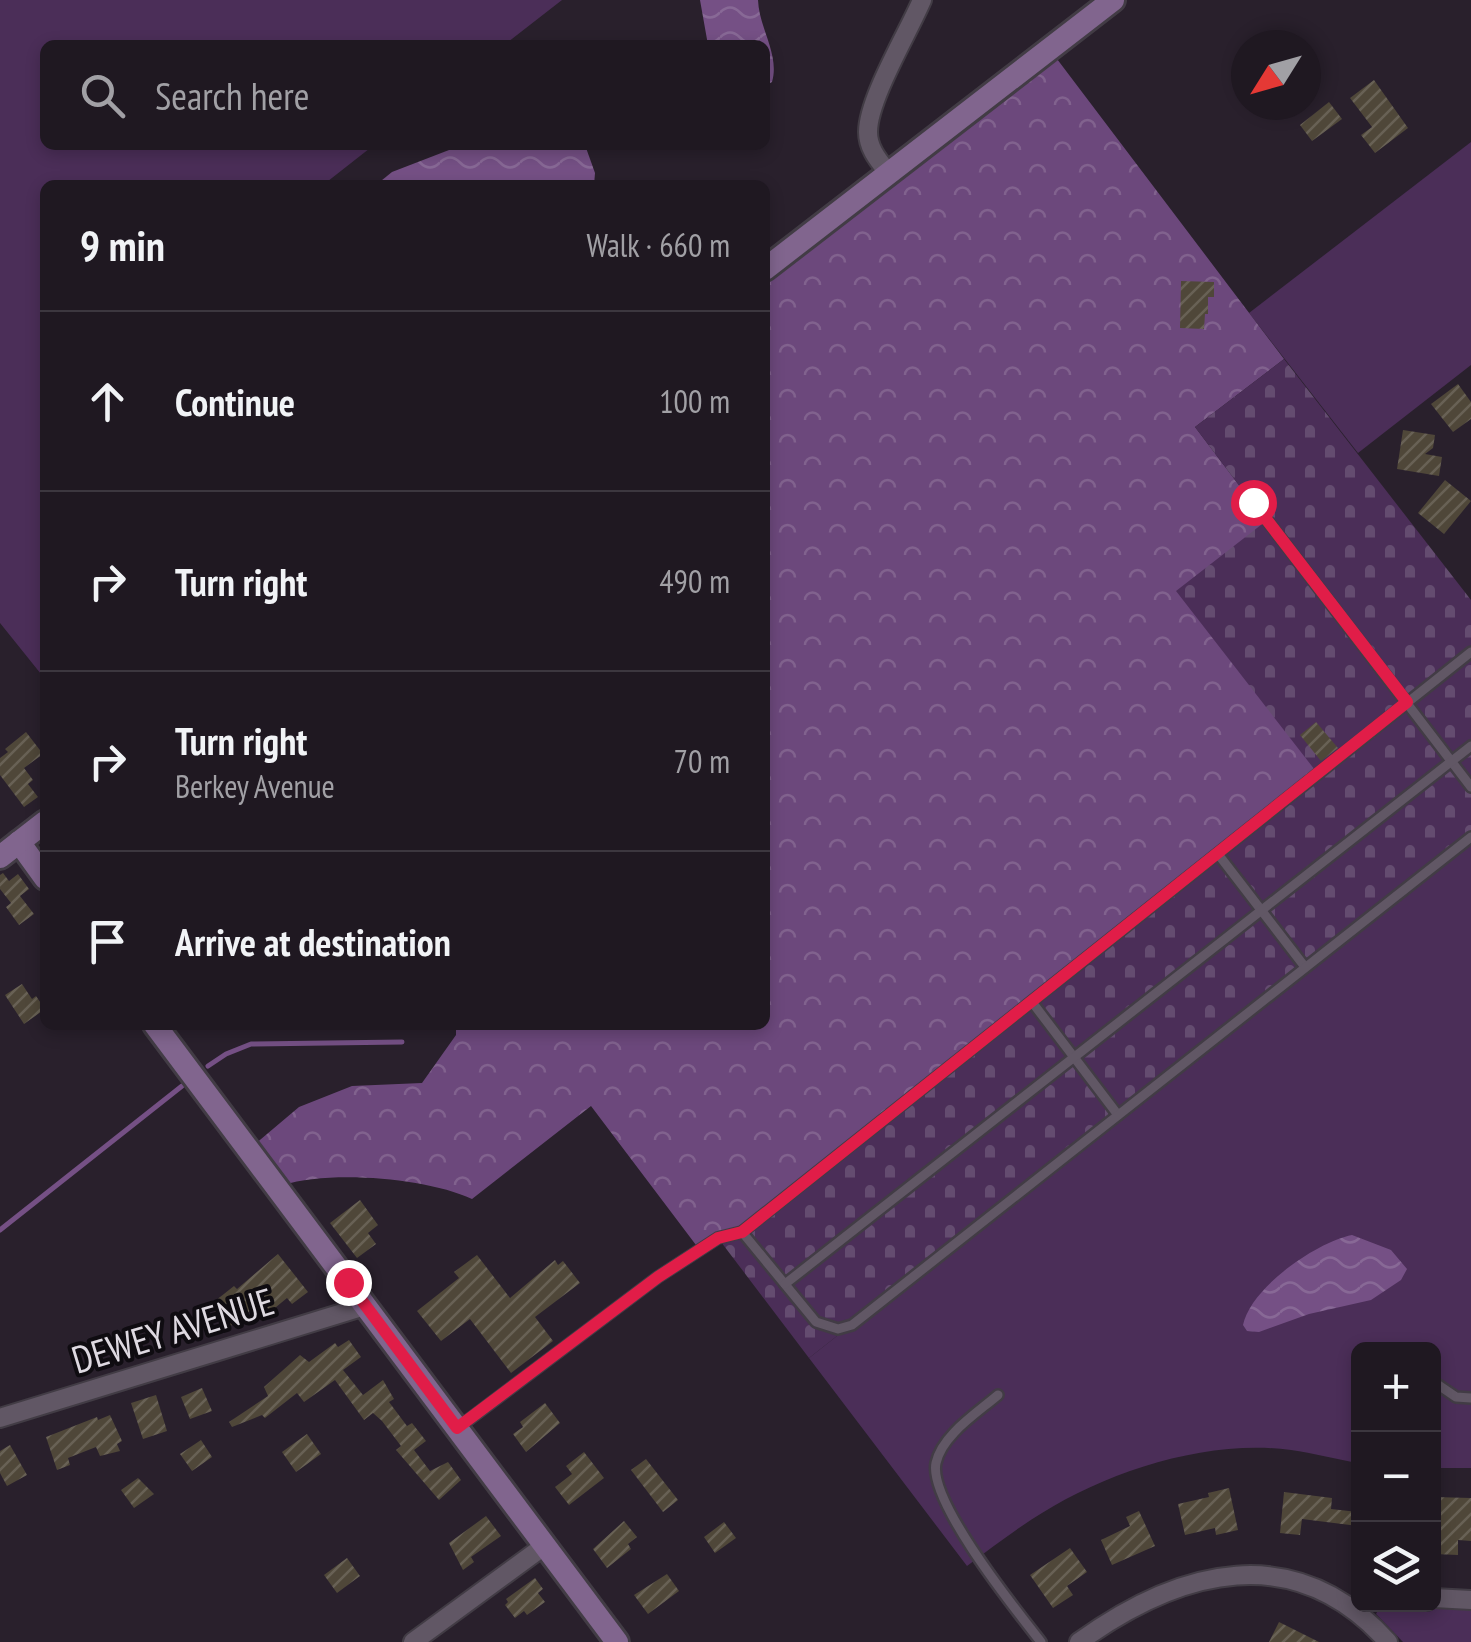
<!DOCTYPE html>
<meta charset="utf-8">
<style>
:root{--surface:#1f1821;--page:#2c252e;--text:#f1f3f6;--muted:#a1a0a5;--line:#3c373f}
body{margin:0;font-family:"PT Sans Narrow",sans-serif;background:var(--page);color:var(--text)}
.controls{position:absolute;right:30px;bottom:30px;display:grid;overflow:hidden;border-radius:15px;box-shadow:0 5px 15px #0003}
.controls button{width:90px;height:90px;display:grid;place-items:center;padding:0;border:0;border-bottom:2px solid var(--line);background:var(--surface);color:var(--text);font:50px sans-serif}
.compass{position:absolute;left:1231px;top:30px;width:90px;height:90px;border-radius:50%;background:var(--surface);box-shadow:0 5px 15px #0003;rotate:233deg}
.stop{position:absolute;width:30px;height:30px;margin:-22px;border:8px solid #e11d48;border-radius:50%;background:#fff}
.stop.end{background:#e11d48;border-color:#fff;box-shadow:0 2px 10px #0008}
.list{margin:0;padding:0;list-style:none}
h2{display:flex;justify-content:space-between;align-items:center;height:130px;margin:0;padding:0 40px;font-size:42px}
h2 small{font-size:32px;font-weight:400;color:var(--muted)}
.list li{display:grid;grid-template-columns:65px 1fr auto;gap:30px;align-items:center;box-sizing:border-box;height:180px;padding:0 40px;border-top:2px solid var(--line)}
.list b{display:block;font-size:38px;white-space:nowrap}
.list p{margin:0;font-size:32px;white-space:nowrap;color:var(--muted)}
.list em{font-size:32px;font-style:normal;color:var(--muted)}
.icon{flex:none;width:55px;height:55px;fill:none;stroke:currentColor;stroke-width:2;stroke-linecap:round;stroke-linejoin:round}
.map{position:relative;flex:none;width:1471px;height:1642px;overflow:hidden}
.search{position:absolute;background:var(--surface);box-shadow:0 5px 15px #0003;left:40px;top:40px;width:730px;height:110px;display:flex;align-items:center;gap:25px;box-sizing:border-box;padding:0 35px;border-radius:15px;color:var(--muted);font-size:38px}
.panel{position:absolute;background:var(--surface);box-shadow:0 5px 15px #0003;left:40px;top:180px;width:730px;height:850px;border-radius:15px}
.map>svg:first-child{display:block}
</style>
<div class="map">
<svg width="1471" height="1642" viewBox="0 0 1471 1642">
<defs>
<pattern id="forest-crowns" width="20" height="18" patternUnits="userSpaceOnUse" patternTransform="scale(2.5)"><rect width="20" height="18" fill="#6c487c"/><path d="M2 6a3 3 0 1 1 6 0M12 15a3 3 0 1 1 6 0" fill="none" stroke="#81628e"/></pattern>
<pattern id="cemetery-stones" width="16" height="16" patternUnits="userSpaceOnUse" patternTransform="scale(2.5)"><rect width="16" height="16" fill="#4b2e58"/><path d="M2 7V4a2 2 0 0 1 4 0v3zM10 15v-3a2 2 0 0 1 4 0v3z" fill="#644c70"/></pattern>
<pattern id="water-waves" width="16" height="10" patternUnits="userSpaceOnUse" patternTransform="scale(2.5)"><rect width="16" height="10" fill="#755085"/><path d="M0 5q4-4 8 0t8 0" fill="none" stroke="#886996"/></pattern>
<pattern id="building-hatch" width="6" height="6" patternUnits="userSpaceOnUse" patternTransform="scale(2.5)"><rect width="6" height="6" fill="#4f4739"/><path d="M-1 1l2-2M0 6l6-6M5 7l2-2" fill="none" stroke="#686155"/></pattern>
</defs>
<rect width="100%" height="100%" fill="#29202c"/>
<g fill="#4b2e58">
<path d="M0 0H562L504 45H45V145H374L323 185H45V679L0 623Z"/>
<path d="M1471 142V365L1358 453 1249 313Z"/>
<path d="M1471 837V1468H1434V1350H1358V1463C1336 1459 1313 1453 1291 1450 1209 1439 1111 1470 1042 1513 1016 1529 991 1548 967 1566L809 1358Z"/>
<path d="M1385 1606 1471 1610V1642H1403L1376 1614 1380 1607Z"/>
</g>
<path fill="url(#forest-crowns)" d="M1036 59H1057L1284 359 1195 427 1266 521 1318 775 742 1232 699 1249 591 1106 472 1199C427 1178 331 1170 283 1185L254 1145 299 1107 352 1086 422 1083 456 1035V1025H765V273Z"/>
<path fill="url(#cemetery-stones)" d="M1284 359 1471 600V837L809 1358 718 1238 742 1232 1318 774 1176 591 1266 521 1195 427Z"/>
<g fill="url(#water-waves)">
<path d="M700 0H758C759 28 780 55 772 82L765 86V45H708Z"/>
<path d="M462 145H585L595 173 594 185H376L392 172Z"/>
<path d="M1352 1235 1391 1250 1407 1269 1401 1280 1371 1300 1309 1314 1259 1332 1247 1331 1243 1325C1251 1287 1317 1242 1352 1235Z"/>
</g>
<g fill="none" stroke-linecap="round" stroke-linejoin="round">
<g stroke="#755085" stroke-width="5">
<path d="M208 1066 226 1054 251 1044 402 1042"/>
<path d="M0 1230 182 1086"/>
</g>
</g>
<g fill="url(#building-hatch)">
<path d="M1374 80 1408 128 1375 153 1361 135 1372 127 1350 98Z"/>
<path d="M1329 102 1342 119 1312 141 1300 125Z"/>
<path d="M1181 281 1214 282V297H1208V314H1205L1204 329 1180 328Z"/>
<path d="M1458 384 1471 402V419L1453 432 1431 404Z"/>
<path d="M1403 430 1435 435 1433 448 1425 454 1442 457 1439 476 1397 469Z"/>
<path d="M1445 480 1471 501 1444 534 1418 513Z"/>
<path d="M1316 722 1338 748 1321 761 1300 735Z"/>
<path d="M26 732 43 754 24 768 33 780 28 784 38 797 24 807 0 775V758L8 752 5 749Z"/>
<path d="M3 873 9 881 18 874 29 889 20 896 34 914 19 925 6 907 11 903 0 889V875Z"/>
<path d="M22 984 32 999 36 996 45 1009 24 1024 5 995Z"/>
<path d="M360 1200 378 1225 368 1233 376 1244 357 1258 330 1223Z"/>
<path d="M278 1254 308 1292 292 1304 287 1298 264 1317 256 1306 228 1328 210 1305 234 1286 237 1289Z"/>
<path d="M477 1255 510 1298 555 1260 558 1265 563 1261 580 1283 535 1317 553 1341 511 1373 470 1319 441 1341 417 1311 459 1278 454 1272Z"/>
<path d="M349 1340 361 1357 343 1370 363 1395 383 1380 394 1399 389 1402 407 1426 412 1423 426 1441 414 1450 430 1471 448 1462 461 1480 439 1500 396 1450 401 1446 382 1421 373 1413 364 1420 335 1380 304 1402 297 1393 265 1418 262 1415 232 1427 229 1422 268 1396 264 1387 300 1355 309 1362 335 1343 338 1347Z"/>
<path d="M202 1388 212 1411 190 1419 181 1397Z"/>
<path d="M156 1395 167 1431 143 1439 131 1403Z"/>
<path d="M545 1403 560 1423 526 1452 513 1434 523 1427 520 1422Z"/>
<path d="M110 1415 122 1441 117 1444 120 1451 100 1456 96 1447 68 1458 70 1465 57 1470 46 1437 97 1417 98 1420Z"/>
<path d="M307 1434 321 1454 296 1472 282 1452Z"/>
<path d="M201 1440 212 1457 192 1471 180 1454Z"/>
<path d="M10 1445 27 1475 7 1486 0 1473V1451Z"/>
<path d="M584 1452 604 1478 569 1505 555 1487 572 1474 566 1466Z"/>
<path d="M646 1459 678 1500 663 1512 631 1470Z"/>
<path d="M138 1478 154 1494 134 1508 121 1490Z"/>
<path d="M1229 1488 1238 1530 1216 1535 1215 1528 1185 1535 1178 1504 1209 1497 1208 1493Z"/>
<path d="M1284 1492 1332 1498 1331 1509 1358 1512V1526L1302 1519 1300 1535 1280 1533Z"/>
<path d="M1434 1497 1471 1498V1541L1458 1540V1555L1434 1554Z"/>
<path d="M1139 1511 1155 1546 1112 1565 1101 1540 1130 1526 1126 1517Z"/>
<path d="M486 1516 501 1536 471 1557 474 1562 463 1570 449 1543Z"/>
<path d="M624 1521 637 1537 628 1544 631 1549 607 1568 593 1549Z"/>
<path d="M724 1522 736 1538 715 1553 704 1537Z"/>
<path d="M1070 1548 1087 1572 1067 1586 1073 1595 1053 1608 1030 1575Z"/>
<path d="M347 1558 360 1576 337 1593 324 1575Z"/>
<path d="M667 1574 679 1591 648 1614 634 1595Z"/>
<path d="M535 1578 543 1589 538 1593 545 1602 527 1615 524 1611 515 1618 505 1605 508 1602 506 1599Z"/>
<path d="M1279 1622 1319 1642H1269Z"/>
</g>
<g fill="none" stroke-linecap="round" stroke-linejoin="round">
<defs>
<g id="lane">
<path d="M1253 502 1471 787"/>
<path d="M1218 854 1305 967"/>
<path d="M1032 1002 1118 1115"/>
<path d="M742 1232 816 1322 838 1329 852 1325 1471 837"/>
<path d="M785 1284 1471 746"/>
<path d="M1420 1350V1349"/>
<path d="M1434 1382 1456 1397 1471 1398"/>
<path d="M998 1395C977 1413 942 1435 936 1463 928 1501 1016 1610 1041 1642"/>
<path d="M459 1427 658 1277 718 1238 742 1232 1471 652"/>
</g>
<g id="street">
<path d="M889 174C879 161 868 149 868 132 868 99 908 33 922 0"/>
<path d="M0 1418 365 1306"/>
<path d="M1434 1598 1471 1600"/>
<path d="M413 1642 544 1546"/>
<path d="M1079 1642C1180 1569 1295 1538 1388 1642"/>
</g>
<g id="secondary">
<path d="M765 269 1113 0"/>
<path d="M19 842 45 878"/>
<path d="M0 857 45 822"/>
<path d="M155 1025 617 1642"/>
</g>
</defs>
<use href="#lane" stroke="#423c45" stroke-width="14"/>
<use href="#street" stroke="#423c45" stroke-width="22"/>
<use href="#secondary" stroke="#423c45" stroke-width="28"/>
<use href="#lane" stroke="#615765" stroke-width="9"/>
<use href="#street" stroke="#615765" stroke-width="18"/>
<use href="#secondary" stroke="#81658e" stroke-width="22"/>
</g>
<g fill="none" stroke-linecap="round" stroke-linejoin="round">
<path stroke="#e11d48" stroke-width="12" d="M348 1282 457 1428 658 1277 718 1238 742 1232 1407 702 1253 502"/>
</g>
<g text-anchor="middle" stroke-width="8" stroke-linejoin="round" paint-order="stroke">
<g font-size="38" fill="#ded9e1" stroke="#0f0c11">
<text transform="translate(173 1331) rotate(-17)" y="13">DEWEY AVENUE</text>
</g>
</g>
</svg>
<div class="controls">
<button>+</button>
<button>−</button>
<button><svg class="icon" aria-label="layers" viewBox="0 0 24 24"><path d="M12 4l9 5-9 5-9-5zM3 14l9 5 9-5"/></svg></button>
</div>
<svg class="compass" viewBox="-18 -18 36 36"><path d="M0-13l5 13h-10z" fill="#e53935"/><path d="M0 13l5-13h-10z" fill="#a1a0a5"/></svg>
<div class="stop" style="left:1253px;top:502px"></div>
<div class="stop end" style="left:348px;top:1282px"></div>
<div class="search"><svg class="icon" aria-label="search" viewBox="0 0 24 24"><circle cx="10" cy="10" r="6"/><path d="M15 15l6 6"/></svg>Search here</div>
<section class="panel">
<h2>9 min<small>Walk · 660 m</small></h2>
<ul class="list">
<li><svg class="icon" aria-label="ahead" viewBox="0 0 24 24"><path d="M12 20V5M6 11l6-6 6 6"/></svg><div><b>Continue</b></div><em>100 m</em></li>
<li><svg class="icon" aria-label="right" viewBox="0 0 24 24"><path d="M7 20v-9h11M14 6l5 5-5 5"/></svg><div><b>Turn right</b></div><em>490 m</em></li>
<li><svg class="icon" aria-label="right" viewBox="0 0 24 24"><path d="M7 20v-9h11M14 6l5 5-5 5"/></svg><div><b>Turn right</b><p>Berkey Avenue</p></div><em>70 m</em></li>
<li><svg class="icon" aria-label="arrive" viewBox="0 0 24 24"><path d="M6 21V4h12l-3 4 3 4H6"/></svg><div><b>Arrive at destination</b></div></li>
</ul>
</section>
</div>
